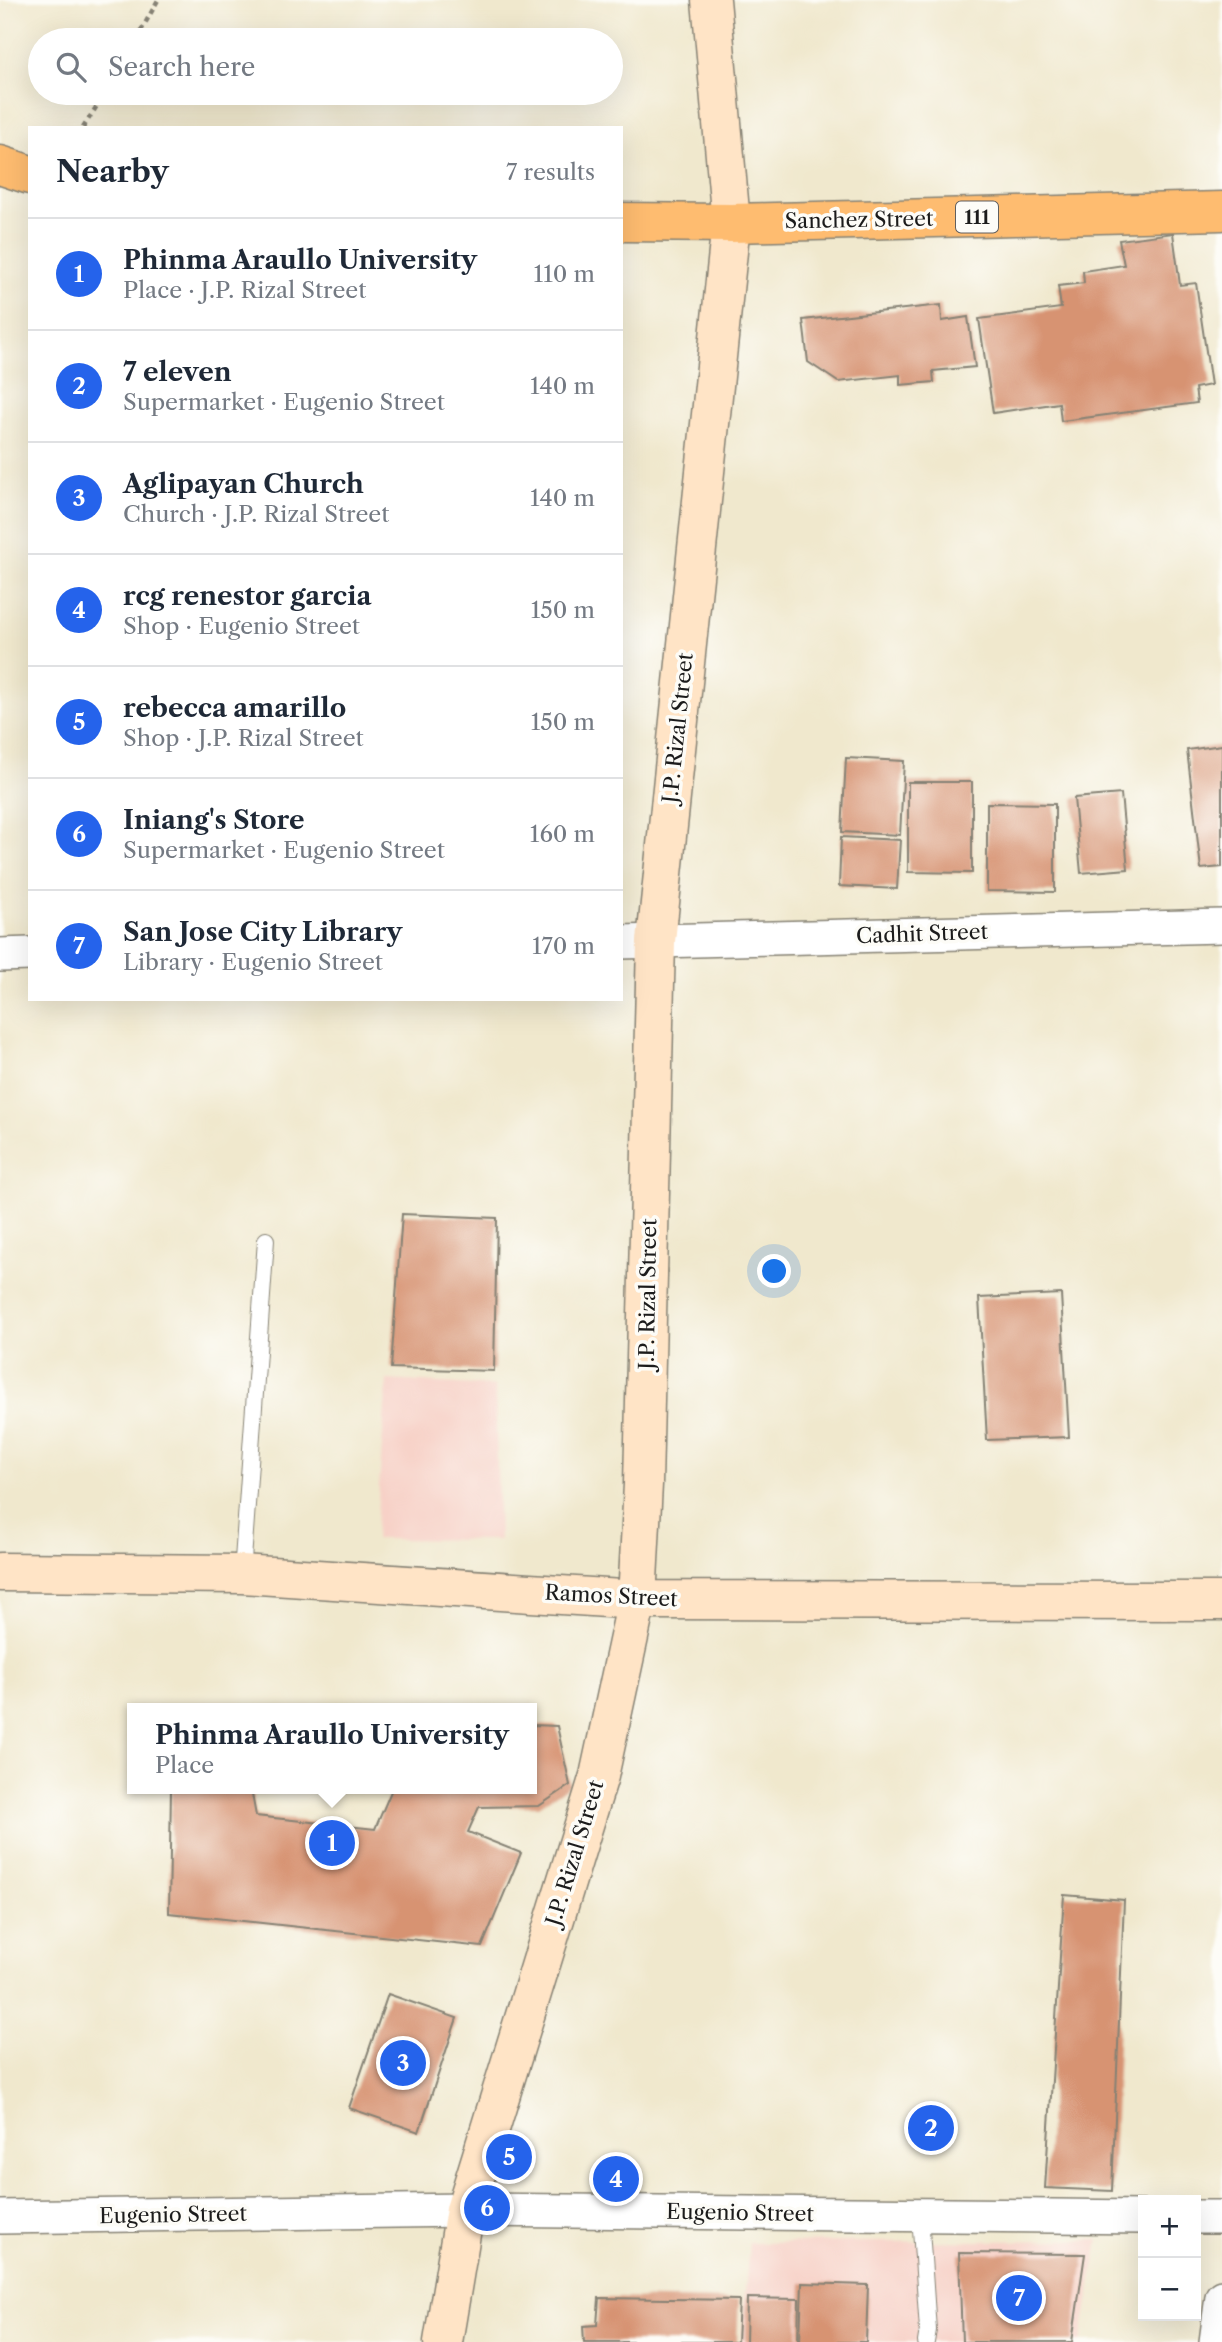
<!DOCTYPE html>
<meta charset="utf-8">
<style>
:root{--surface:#fff;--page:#f6f6f7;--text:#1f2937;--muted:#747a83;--line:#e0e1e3;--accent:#2563eb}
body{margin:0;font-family:"Libre Caslon Text",serif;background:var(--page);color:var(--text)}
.controls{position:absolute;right:21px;bottom:21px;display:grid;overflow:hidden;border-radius:0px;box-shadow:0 7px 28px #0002}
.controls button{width:63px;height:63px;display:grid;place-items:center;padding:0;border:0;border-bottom:2px solid var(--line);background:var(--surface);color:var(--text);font:35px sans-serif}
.you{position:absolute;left:775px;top:1272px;width:24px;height:24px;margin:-18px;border:5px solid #fff;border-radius:50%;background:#1a73e8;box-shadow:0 0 0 10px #1a73e833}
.badge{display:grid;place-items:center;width:46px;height:46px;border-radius:50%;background:var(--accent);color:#fff;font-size:23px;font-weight:700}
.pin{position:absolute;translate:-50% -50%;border:4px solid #fff;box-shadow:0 2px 7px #0006}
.popup{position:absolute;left:127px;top:1703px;width:410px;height:91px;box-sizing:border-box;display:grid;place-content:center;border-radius:0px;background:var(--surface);filter:drop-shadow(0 2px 5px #0005);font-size:23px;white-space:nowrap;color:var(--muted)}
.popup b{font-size:26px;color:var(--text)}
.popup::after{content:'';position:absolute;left:50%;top:100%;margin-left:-14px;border:14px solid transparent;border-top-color:var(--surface)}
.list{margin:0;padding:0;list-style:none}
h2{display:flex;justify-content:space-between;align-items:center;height:91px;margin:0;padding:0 28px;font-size:30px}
h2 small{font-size:23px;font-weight:400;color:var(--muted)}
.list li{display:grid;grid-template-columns:46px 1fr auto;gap:21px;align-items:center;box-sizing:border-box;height:112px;padding:0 28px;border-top:2px solid var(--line)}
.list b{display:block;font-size:26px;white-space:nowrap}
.list p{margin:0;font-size:23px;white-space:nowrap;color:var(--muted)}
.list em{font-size:23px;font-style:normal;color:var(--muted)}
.icon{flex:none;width:38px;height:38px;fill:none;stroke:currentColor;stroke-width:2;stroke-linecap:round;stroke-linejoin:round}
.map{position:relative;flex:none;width:1222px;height:2342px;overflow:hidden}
.search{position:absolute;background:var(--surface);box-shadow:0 7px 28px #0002;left:28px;top:28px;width:595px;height:77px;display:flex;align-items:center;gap:18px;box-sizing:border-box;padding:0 24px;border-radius:38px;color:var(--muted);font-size:26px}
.panel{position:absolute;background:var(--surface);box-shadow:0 7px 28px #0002;left:28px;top:126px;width:595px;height:875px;border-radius:0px}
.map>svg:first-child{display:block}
</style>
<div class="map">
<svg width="1222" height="2342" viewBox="0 0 1222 2342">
<rect width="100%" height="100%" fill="#fdfcf7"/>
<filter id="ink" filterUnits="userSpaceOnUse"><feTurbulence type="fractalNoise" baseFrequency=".0143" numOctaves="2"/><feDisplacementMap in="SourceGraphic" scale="14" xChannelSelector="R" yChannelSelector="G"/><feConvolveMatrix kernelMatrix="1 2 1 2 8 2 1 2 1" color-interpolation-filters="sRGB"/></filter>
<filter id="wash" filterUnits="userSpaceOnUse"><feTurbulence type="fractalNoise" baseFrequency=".00686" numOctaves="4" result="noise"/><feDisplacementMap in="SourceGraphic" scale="28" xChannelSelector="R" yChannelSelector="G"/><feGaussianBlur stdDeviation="1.57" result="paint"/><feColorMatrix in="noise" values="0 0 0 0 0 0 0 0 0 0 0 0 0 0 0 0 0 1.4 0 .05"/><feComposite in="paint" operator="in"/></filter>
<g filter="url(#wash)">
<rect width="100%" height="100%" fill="#f0e8cd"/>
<g fill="#f7d1c7">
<path d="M387 1380 495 1386 499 1540 375 1539Z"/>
<path d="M1099 2240 1081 2342H741L749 2243Z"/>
</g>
<g id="blocks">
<g fill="#d79372">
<path d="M1173 233 1180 285 1196 283 1211 385 1195 388 1197 403 1061 421 1059 403 993 413 979 319 1061 308 1058 286 1084 283 1083 271 1124 265 1119 240Z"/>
<path d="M941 305 942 321 968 317 975 367 933 371 934 382 900 385V375L838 382 808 362 803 320Z"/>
<path d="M1222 745V867L1201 869 1187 750Z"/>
<path d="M846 758 904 761 900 835 842 832Z"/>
<path d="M908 782H972V873L908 872Z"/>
<path d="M1121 794 1128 869 1081 873 1074 798Z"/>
<path d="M987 803 1055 804V892L987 891Z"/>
<path d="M841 837 900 840 897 889 839 886Z"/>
<path d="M402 1214 497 1218 494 1371 391 1368Z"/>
<path d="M1061 1294 1069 1437 987 1440 979 1298Z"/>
<path d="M532 1725 557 1726 570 1785 539 1806 479 1807 468 1832 521 1853 482 1947 169 1913 171 1789H251L256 1816 375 1829 392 1789H532Z"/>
<path d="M1064 1895 1124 1900 1112 2191 1045 2188Z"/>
<path d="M388 1994 457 2018 419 2132 349 2108Z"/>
<path d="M959 2253 1085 2254 1072 2342H962Z"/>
<path d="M802 2283 868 2285 866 2342H800Z"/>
<path d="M599 2298 739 2300 737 2342H584L583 2326 597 2325Z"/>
<path d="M747 2298 799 2299 798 2342H746Z"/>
</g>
</g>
</g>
<g filter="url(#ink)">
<use href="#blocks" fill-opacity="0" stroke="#868274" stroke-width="2"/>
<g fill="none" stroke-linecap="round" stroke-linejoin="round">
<defs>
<g id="lane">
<path d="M242 1574 266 1240"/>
<path d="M920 2215 928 2330 926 2342"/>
</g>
<g id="street">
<path d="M621 942 1222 926"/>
<path d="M0 955 30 954"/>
<path d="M0 2217 465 2210 1143 2217"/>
<path d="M1196 2217H1222"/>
<path d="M1216 2342 1222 2297"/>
</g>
<g id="secondary">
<path d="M0 1572 242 1574 637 1600 1222 1601"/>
<path d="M443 2342 465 2210 599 1776 637 1600 643 1484 656 941 731 223 711 0"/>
</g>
<g id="primary">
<path d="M0 165 30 175"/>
<path d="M621 222 731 223 1222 211"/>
</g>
</defs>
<use href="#lane" stroke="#868274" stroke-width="18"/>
<use href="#street" stroke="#868274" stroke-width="36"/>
<use href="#secondary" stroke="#868274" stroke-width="41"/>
<use href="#primary" stroke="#868274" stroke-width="41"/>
<g stroke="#868274" stroke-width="4.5" stroke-dasharray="5 5" stroke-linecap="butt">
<path d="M136 40 158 0"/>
<path d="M83 128 105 93"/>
</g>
<use href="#lane" stroke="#fff" stroke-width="16"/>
<use href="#street" stroke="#fff" stroke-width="33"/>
<use href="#secondary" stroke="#ffe4c6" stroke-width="38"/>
<use href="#primary" stroke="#febc70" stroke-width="38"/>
</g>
</g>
<g text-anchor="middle" stroke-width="7" stroke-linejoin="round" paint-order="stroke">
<rect fill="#fdfcf7" stroke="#605f5e" stroke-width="2" x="956" y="201.5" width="42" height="31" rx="5"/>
<g font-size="19" font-weight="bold" fill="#1c1c1c">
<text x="977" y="224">111</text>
</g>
<g font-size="21" fill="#1c1c1c" stroke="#fdfcf7">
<text transform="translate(859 220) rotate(-1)" y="7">Sanchez Street</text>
<text transform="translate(678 728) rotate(-84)" y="7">J.P. Rizal Street</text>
<text transform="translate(922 934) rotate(-2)" y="7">Cadhit Street</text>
<text transform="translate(648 1294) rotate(-89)" y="7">J.P. Rizal Street</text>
<text transform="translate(611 1596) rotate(3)" y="7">Ramos Street</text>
<text transform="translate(575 1853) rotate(-73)" y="7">J.P. Rizal Street</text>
<text transform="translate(740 2213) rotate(1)" y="7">Eugenio Street</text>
<text transform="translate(173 2215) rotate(-1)" y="7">Eugenio Street</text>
</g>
</g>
</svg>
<div class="controls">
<button>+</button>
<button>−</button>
</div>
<div class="you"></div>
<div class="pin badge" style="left:332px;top:1843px">1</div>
<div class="popup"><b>Phinma Araullo University</b>Place</div>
<div class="pin badge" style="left:931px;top:2128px">2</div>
<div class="pin badge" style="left:403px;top:2063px">3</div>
<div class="pin badge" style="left:616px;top:2179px">4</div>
<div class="pin badge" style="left:509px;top:2157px">5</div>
<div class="pin badge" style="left:487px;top:2208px">6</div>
<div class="pin badge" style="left:1019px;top:2298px">7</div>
<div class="search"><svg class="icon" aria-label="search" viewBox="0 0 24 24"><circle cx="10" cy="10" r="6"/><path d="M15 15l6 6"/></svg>Search here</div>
<section class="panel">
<h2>Nearby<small>7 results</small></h2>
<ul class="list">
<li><span class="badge">1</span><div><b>Phinma Araullo University</b><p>Place · J.P. Rizal Street</p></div><em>110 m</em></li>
<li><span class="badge">2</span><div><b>7 eleven</b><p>Supermarket · Eugenio Street</p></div><em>140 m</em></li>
<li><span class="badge">3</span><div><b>Aglipayan Church</b><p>Church · J.P. Rizal Street</p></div><em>140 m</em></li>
<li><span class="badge">4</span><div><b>rcg renestor garcia</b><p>Shop · Eugenio Street</p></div><em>150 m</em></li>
<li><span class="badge">5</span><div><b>rebecca amarillo</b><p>Shop · J.P. Rizal Street</p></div><em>150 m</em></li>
<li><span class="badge">6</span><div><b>Iniang's Store</b><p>Supermarket · Eugenio Street</p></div><em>160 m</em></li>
<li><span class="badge">7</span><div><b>San Jose City Library</b><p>Library · Eugenio Street</p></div><em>170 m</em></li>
</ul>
</section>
</div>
